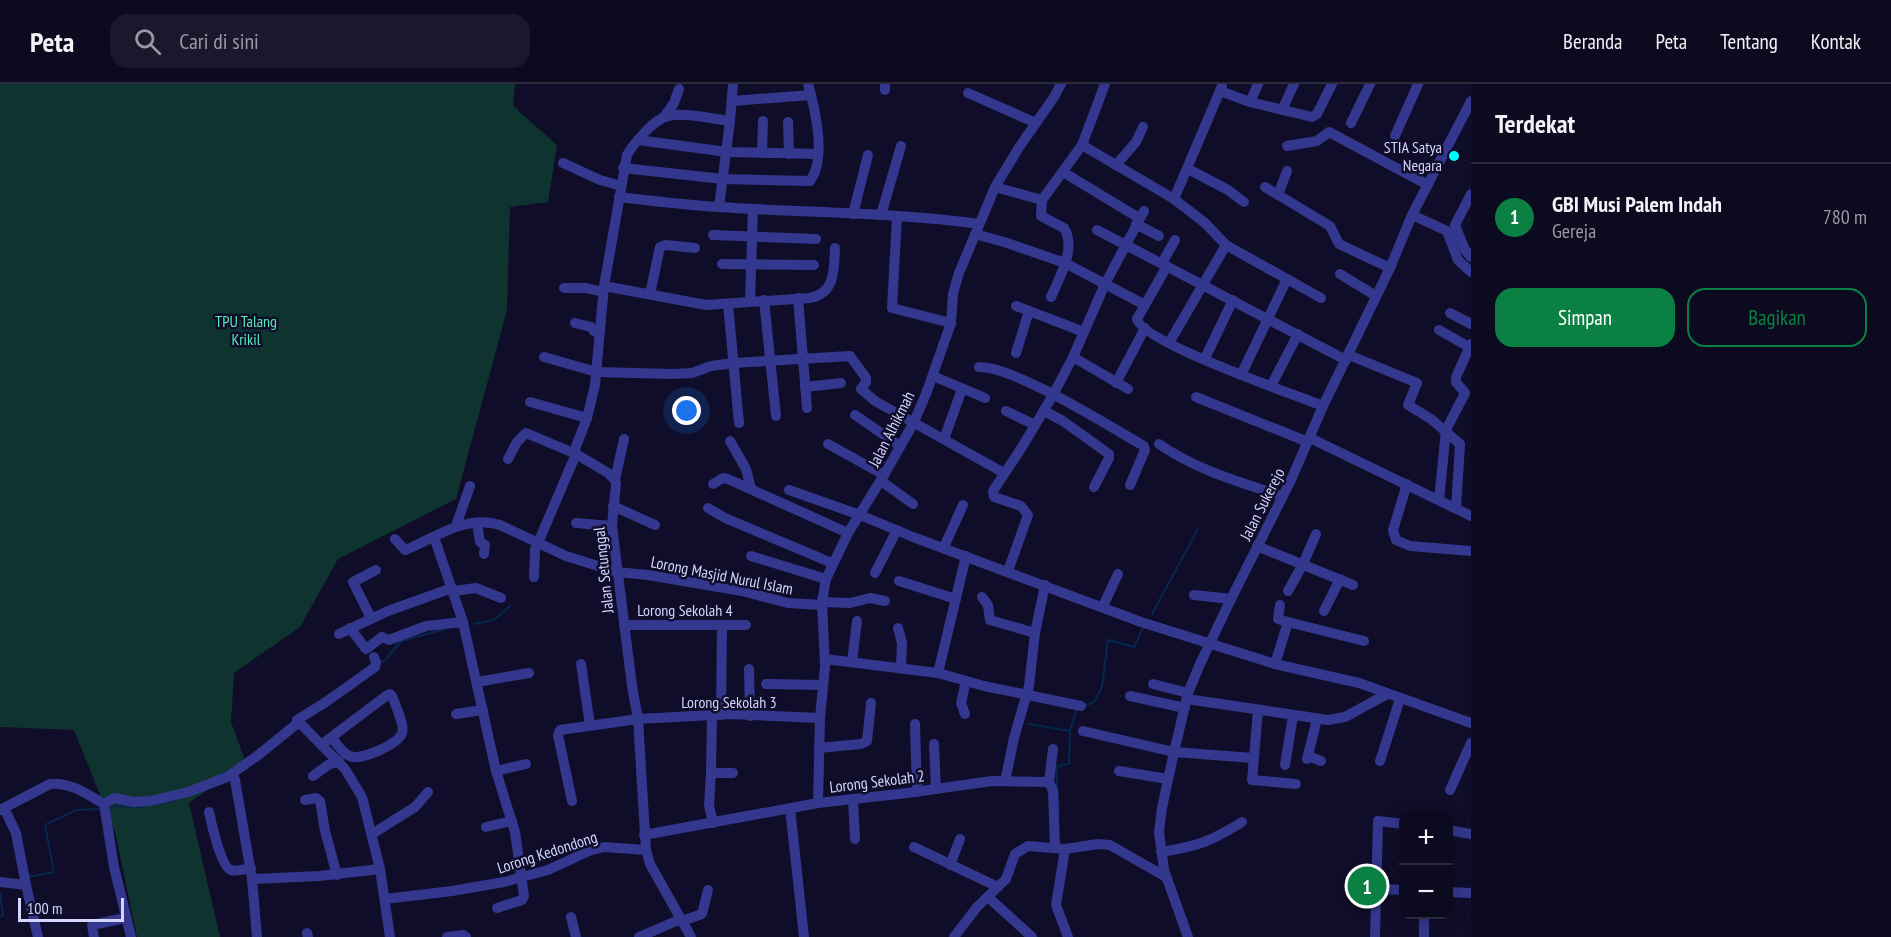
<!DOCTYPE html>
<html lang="id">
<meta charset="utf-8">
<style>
:root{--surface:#0b0a1f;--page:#19182c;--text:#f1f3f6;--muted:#9a9aa4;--line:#2b2b3d;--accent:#0b8043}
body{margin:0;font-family:"PT Sans Narrow",sans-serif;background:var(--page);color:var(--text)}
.controls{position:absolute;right:18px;bottom:18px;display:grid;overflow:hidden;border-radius:12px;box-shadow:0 3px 15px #0003}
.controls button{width:54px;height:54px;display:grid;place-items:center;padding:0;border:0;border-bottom:2px solid var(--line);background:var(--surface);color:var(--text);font:30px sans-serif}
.scale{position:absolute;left:18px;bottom:15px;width:106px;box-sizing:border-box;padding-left:6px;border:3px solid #d5d4ff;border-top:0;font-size:16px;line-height:21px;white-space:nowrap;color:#d5d4ff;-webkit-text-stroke:4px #0f0d29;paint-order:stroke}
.you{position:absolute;left:687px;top:327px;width:21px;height:21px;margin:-15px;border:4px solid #fff;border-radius:50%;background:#1a73e8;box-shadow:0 0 0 9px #1a73e833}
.badge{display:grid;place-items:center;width:39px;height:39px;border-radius:50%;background:var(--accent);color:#fff;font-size:20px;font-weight:700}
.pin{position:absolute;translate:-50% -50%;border:3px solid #fff;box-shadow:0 2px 6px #0006}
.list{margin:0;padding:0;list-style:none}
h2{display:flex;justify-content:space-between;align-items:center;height:78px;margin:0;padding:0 24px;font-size:26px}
h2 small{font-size:20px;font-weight:400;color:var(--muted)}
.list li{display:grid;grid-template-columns:39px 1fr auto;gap:18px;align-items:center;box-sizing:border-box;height:108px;padding:0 24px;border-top:2px solid var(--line)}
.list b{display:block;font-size:22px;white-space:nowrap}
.list p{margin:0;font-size:20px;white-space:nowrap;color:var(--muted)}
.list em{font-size:20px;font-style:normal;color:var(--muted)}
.actions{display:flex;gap:12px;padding:18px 24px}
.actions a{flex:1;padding:14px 0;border:2px solid var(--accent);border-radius:18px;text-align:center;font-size:21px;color:var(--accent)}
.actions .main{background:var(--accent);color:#fff}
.icon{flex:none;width:33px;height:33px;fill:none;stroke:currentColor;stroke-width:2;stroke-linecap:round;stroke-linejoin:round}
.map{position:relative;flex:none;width:1471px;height:853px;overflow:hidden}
header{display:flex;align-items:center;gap:36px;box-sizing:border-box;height:84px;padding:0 30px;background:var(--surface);border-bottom:2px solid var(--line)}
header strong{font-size:28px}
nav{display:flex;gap:33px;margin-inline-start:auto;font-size:21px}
.search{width:420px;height:54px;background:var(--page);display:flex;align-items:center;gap:15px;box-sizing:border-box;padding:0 21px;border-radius:18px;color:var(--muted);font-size:22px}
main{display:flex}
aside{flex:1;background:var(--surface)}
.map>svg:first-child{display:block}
</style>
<header>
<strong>Peta</strong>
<div class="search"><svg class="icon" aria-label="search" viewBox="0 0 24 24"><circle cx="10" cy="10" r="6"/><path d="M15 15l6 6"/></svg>Cari di sini</div>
<nav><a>Beranda</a><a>Peta</a><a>Tentang</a><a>Kontak</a></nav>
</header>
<main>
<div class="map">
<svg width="1471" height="853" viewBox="0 0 1471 853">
<rect width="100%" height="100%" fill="#0f0d29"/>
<path fill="#0f332f" d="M0 0H515L513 22 557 61 548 118 510 123 507 226 456 415 338 475 300 543 234 589 231 638 246 679 189 719 220 853H137L115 748 74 646 0 643Z"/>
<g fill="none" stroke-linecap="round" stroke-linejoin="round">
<g stroke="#06274e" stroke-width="2">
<path d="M1152 530 1198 445"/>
<path d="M474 540 494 536 510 522"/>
<path d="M379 580 386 575 401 557 445 545"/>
<path d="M1084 622 1094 618 1102 603 1108 556 1134 563 1143 544"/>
<path d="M1028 640 1070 647"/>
<path d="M153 721 176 716"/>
<path d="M109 725 117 722 144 723"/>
<path d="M1059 727C1059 712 1055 697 1057 682L1069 680 1070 647 1076 626"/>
<path d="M27 793 54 788 45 741 76 726 100 725"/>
<path d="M0 832 3 831 0 809"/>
</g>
<g stroke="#33378d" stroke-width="10">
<path d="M885 0V6"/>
<path d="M1220 7 1250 18 1312 33 1317 30 1332 0"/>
<path d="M968 9 1036 39"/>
<path d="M732 17 811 11"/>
<path d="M1250 18 1258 0"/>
<path d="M1282 26 1294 0"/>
<path d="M664 33 674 19 679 5"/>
<path d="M788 38 789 70"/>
<path d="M1351 39 1370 0"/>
<path d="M1395 52 1418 0"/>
<path d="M638 56 727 68 817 70"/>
<path d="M1082 61 1174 115 1205 139 1226 161 1321 214"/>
<path d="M1287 62 1317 57 1329 48 1428 101"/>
<path d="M762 69 763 37"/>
<path d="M563 79 600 96 621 102"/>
<path d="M1116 81 1136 58 1143 43"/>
<path d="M623 84 723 95 810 97C827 74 815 25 808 0"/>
<path d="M1188 85 1228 106 1244 118"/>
<path d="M1063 88 1139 134"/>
<path d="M995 103 1042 116"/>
<path d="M1265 103 1330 142 1339 160 1390 184"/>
<path d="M1471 110 1455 141 1465 166 1471 173"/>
<path d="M1278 111 1287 87"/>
<path d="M619 113C653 117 686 121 719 123 806 129 893 128 979 140"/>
<path d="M1174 115 1222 2"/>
<path d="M719 123 730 37 733 0"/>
<path d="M853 130 868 71"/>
<path d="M881 131 901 62"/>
<path d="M1412 131 1447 147 1458 176 1471 188"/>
<path d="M897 133 892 224 951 239"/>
<path d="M1136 140 1159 152"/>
<path d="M1097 146 1346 276"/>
<path d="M975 150 1004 158 1065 179 1145 221"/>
<path d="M713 151 816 155"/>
<path d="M1162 179 1175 156"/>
<path d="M722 180 814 181"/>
<path d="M1167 182 1137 235C1141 258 1296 311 1323 322"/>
<path d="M1340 190 1376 212"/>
<path d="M604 202 706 221 810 214C836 209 834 184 835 164"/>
<path d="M564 204H586L603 208"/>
<path d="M650 210 660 163 666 161 695 164"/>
<path d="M1051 213C1059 194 1077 164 1064 144L1041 132 1042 116 1082 61 1105 0"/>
<path d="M798 214 807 324"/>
<path d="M764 216 776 332"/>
<path d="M750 217 753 125"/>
<path d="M728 220 739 339"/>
<path d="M1016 222 1084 248"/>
<path d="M1450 229 1471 240"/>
<path d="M575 239 591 243 594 247 599 249"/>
<path d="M1439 246 1469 263"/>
<path d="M1169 259 1226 161"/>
<path d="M1016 269 1029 227"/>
<path d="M1207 270 1233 216"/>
<path d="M1349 271 1417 299 1408 321 1431 335 1460 360 1456 424"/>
<path d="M544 273 597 288 672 290 692 289 711 282 734 279 850 272 866 294V298L861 305 875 317 1004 389"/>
<path d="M1073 273 1128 305"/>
<path d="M979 283C1014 282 1110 343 1144 362L1145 366 1130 401"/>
<path d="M1241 291 1287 195"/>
<path d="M933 292 985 314"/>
<path d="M1116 299 1145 244"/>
<path d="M1271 302 1298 250"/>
<path d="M805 303 841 299"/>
<path d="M1196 313 1308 358"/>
<path d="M530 318 587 334"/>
<path d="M1006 327 1035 341"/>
<path d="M1044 327 1063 337 1109 370V374L1094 403"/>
<path d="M855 331 900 362"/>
<path d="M1310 354 1471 432"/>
<path d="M944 355 962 305"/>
<path d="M730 357 746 385 751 405"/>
<path d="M828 360 884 391"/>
<path d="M1159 360C1196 386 1240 398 1282 412"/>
<path d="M508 375 517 358 526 349 576 370 535 466 534 493"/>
<path d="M615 396 624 355"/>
<path d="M881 397 913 420"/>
<path d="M713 400 723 394 728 395 848 449"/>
<path d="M1407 400 1393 446 1396 456 1410 462 1471 467"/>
<path d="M789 406 860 431 913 453 1141 538 1275 580 1359 599 1471 639"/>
<path d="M1439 416 1446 346 1465 309 1456 298V293L1471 260"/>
<path d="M613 422 655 441"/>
<path d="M708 424 725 434 832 479"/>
<path d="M477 439 480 458 485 461 484 470"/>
<path d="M576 439 612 442"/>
<path d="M456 442 470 402"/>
<path d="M434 453 463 538 496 687 515 748 524 812 522 816 497 824"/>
<path d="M395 455 405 466C435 454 466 430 500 441L566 472 617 488 648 491 742 507 788 519 822 521"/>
<path d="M1257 462 1353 501"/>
<path d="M944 463 963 421"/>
<path d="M751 472 826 495"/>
<path d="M1008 487 1028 431 1021 422 994 413 993 407 1022 363 1053 311 1073 273 1105 200 1144 127"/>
<path d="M875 489 897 446"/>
<path d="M899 497 956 515"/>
<path d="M454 507 476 504 501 514"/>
<path d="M1288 507 1303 480 1316 450"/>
<path d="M1194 511 1231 515"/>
<path d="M982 513 988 521 990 536 1035 549"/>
<path d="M822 518 850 519 870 514 885 517"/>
<path d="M1103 522 1118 490"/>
<path d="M1324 527 1340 495"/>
<path d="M371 534 353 498 376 486"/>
<path d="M1288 538 1364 557"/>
<path d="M624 541H746"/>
<path d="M350 544 366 565 382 553"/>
<path d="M898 544 902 559 901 584"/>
<path d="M339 550 388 527 452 504"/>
<path d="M382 553 389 556 426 542 463 538"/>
<path d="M374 573 376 578 375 583 326 618 297 636 345 685 362 713 380 785 390 853"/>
<path d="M825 575 938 589 984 602 1081 622"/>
<path d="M852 578 857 537"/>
<path d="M581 580 590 641"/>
<path d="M1275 580 1288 538 1278 535 1280 521"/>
<path d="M749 585 750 632"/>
<path d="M938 589 966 472"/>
<path d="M477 598 529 589"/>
<path d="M766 600 823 601"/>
<path d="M1153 600 1188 609"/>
<path d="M1130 612 1185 624"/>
<path d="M1187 615 1328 636 1345 633 1387 610"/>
<path d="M1258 626 1252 696 1296 700"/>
<path d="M456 630 483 626"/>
<path d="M965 630 961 619 966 597"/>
<path d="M721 631 722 541"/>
<path d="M915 640 917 708"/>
<path d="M1083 647 1174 668 1253 674"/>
<path d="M934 660 936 705"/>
<path d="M321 661 386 612 390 610 392 612C395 620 405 642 402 649 399 660 363 675 353 673 343 671 338 661 332 654"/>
<path d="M819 664 861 660 867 657 871 619"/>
<path d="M1308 672 1321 677"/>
<path d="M1307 675 1317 635"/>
<path d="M1380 677 1400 615"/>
<path d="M1285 681 1293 632"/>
<path d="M496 687 526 680"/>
<path d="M1119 687 1168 695"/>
<path d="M711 689 712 632"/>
<path d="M233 691 235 696 252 795 257 853"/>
<path d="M313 692 328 681 339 677"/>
<path d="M1005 697 1014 654 1029 602 1035 549 1045 501"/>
<path d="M1049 698 1053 665"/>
<path d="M1450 706 1471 659"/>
<path d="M305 716 316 714 320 717 325 747 337 791"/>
<path d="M853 716 855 755"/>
<path d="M572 717 558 651 560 646 638 635 731 630 820 634"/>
<path d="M818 719 820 634 825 582 822 518 826 495 848 449 884 391 913 340 926 310 951 239 953 210 959 189 995 103 1018 65 1054 13 1061 0"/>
<path d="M104 720 114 714 134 718 150 717 188 708 227 693 257 672 299 638"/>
<path d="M104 720 114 783 131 853"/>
<path d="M4 724 16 749 26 801"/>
<path d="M790 724 804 853"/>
<path d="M0 726 50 700C70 698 87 710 104 720"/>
<path d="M209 728C211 738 221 783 231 786 236 788 245 785 251 784"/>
<path d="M713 739 709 721 711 689H733"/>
<path d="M486 743 512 737"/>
<path d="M1448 746 1471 750"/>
<path d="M372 750 415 723 428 708"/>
<path d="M644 751 818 719 907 709 992 697 1049 698 1053 707 1055 763"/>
<path d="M914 763 998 803"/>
<path d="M1065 765 1056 821 1068 853"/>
<path d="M1161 768C1198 762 1210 758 1242 738"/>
<path d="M950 781 960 755"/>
<path d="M252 795 319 792 380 785"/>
<path d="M0 798 26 801 38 853"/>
<path d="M1376 805 1404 806"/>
<path d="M1448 808 1471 809"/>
<path d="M988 813 1032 853"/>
<path d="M385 815 452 807 504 798 548 786 589 767 604 763 646 766"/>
<path d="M571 833 576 853"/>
<path d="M682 837 702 830 708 806"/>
<path d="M307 849 308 853"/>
<path d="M94 853 92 841 125 834"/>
<path d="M447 853 463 851 466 853"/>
<path d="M639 853 681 835"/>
<path d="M691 853 650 780 646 766 638 635 632 602 612 442 616 400 615 396 608 389 576 370 575 365 587 334 595 301 604 202 627 71C634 59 654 35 668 32 685 28 713 35 730 37"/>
<path d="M954 853 977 823 1006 795 1015 770 1028 762 1065 765 1098 760 1110 761 1166 793"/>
<path d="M1188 853 1164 786 1159 748 1162 724 1174 668 1188 609 1200 580 1231 515 1291 396 1323 322 1390 184 1412 131 1471 17"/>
<path d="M1375 853 1378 737 1404 740"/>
<path d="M1424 853V830"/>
</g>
</g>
<circle fill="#00fcff" stroke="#0f0d29" stroke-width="2" cx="1454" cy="72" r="6"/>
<g text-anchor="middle" stroke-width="5" stroke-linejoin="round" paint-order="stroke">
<g font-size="16" fill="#d5d4ff" stroke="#0f0d29" text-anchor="end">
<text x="1442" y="69">STIA Satya<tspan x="1442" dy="18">Negara</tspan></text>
</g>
<g font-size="16" fill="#53edb8" stroke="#0f0d29">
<text x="246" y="243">TPU Talang<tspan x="246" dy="18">Krikil</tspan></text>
</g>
<g font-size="16" fill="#d5d4ff" stroke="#0f0d29">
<text transform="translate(891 345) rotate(-63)" y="6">Jalan Alhikmah</text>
<text transform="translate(1262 420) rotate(-63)" y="6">Jalan Sukerejo</text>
<text transform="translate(603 486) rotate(-96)" y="6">Jalan Setunggal</text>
<text transform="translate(722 491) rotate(11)" y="6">Lorong Masjid Nurul Islam</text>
<text x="685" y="532">Lorong Sekolah 4</text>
<text x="729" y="624">Lorong Sekolah 3</text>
<text transform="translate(877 697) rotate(-7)" y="6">Lorong Sekolah 2</text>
<text transform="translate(547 768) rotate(-18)" y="6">Lorong Kedondong</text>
</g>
</g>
</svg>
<div class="controls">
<button>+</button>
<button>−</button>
</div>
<div class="scale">100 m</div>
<div class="you"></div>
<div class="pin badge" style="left:1367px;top:802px">1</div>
</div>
<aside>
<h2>Terdekat<small></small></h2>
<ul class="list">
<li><span class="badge">1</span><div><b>GBI Musi Palem Indah</b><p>Gereja</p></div><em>780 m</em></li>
</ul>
<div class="actions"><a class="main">Simpan</a><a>Bagikan</a></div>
</aside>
</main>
